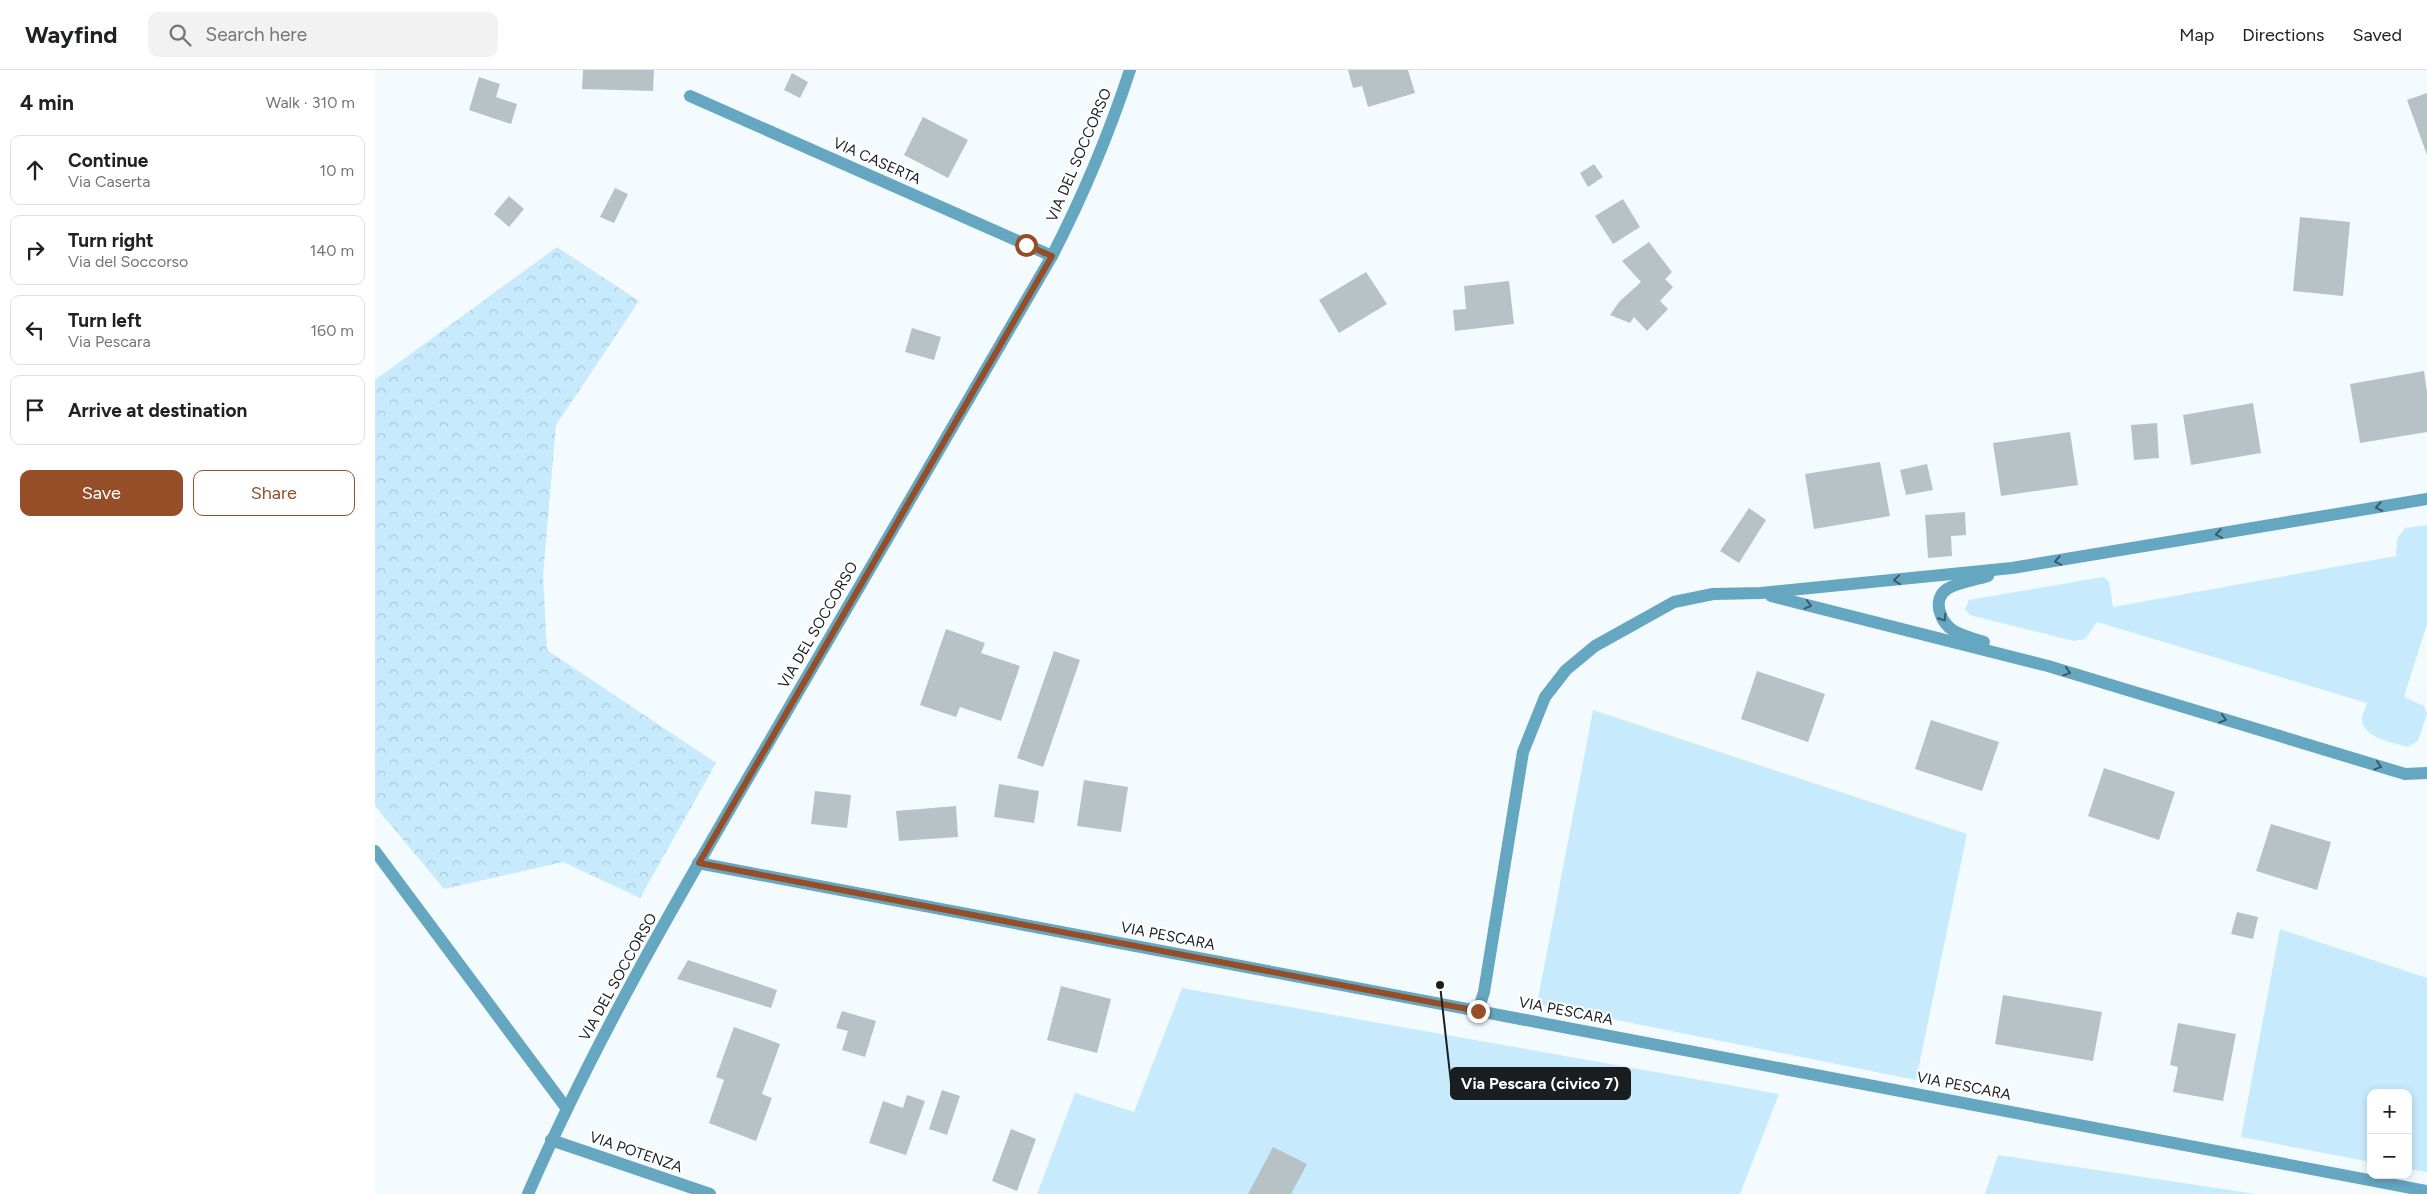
<!DOCTYPE html>
<meta charset="utf-8">
<style>
:root{--surface:#fff;--page:#f2f2f2;--text:#202124;--muted:#757577;--line:#e0e0e0;--accent:#954e28}
body{margin:0;font-family:Figtree,sans-serif;background:var(--page);color:var(--text)}
.controls{position:absolute;right:15px;bottom:15px;display:grid;overflow:hidden;border-radius:10px;box-shadow:0 2px 8px #0003}
.controls button{width:45px;height:45px;display:grid;place-items:center;padding:0;border:0;border-bottom:1px solid var(--line);background:var(--surface);color:var(--text);font:25px sans-serif}
.stop{position:absolute;width:15px;height:15px;margin:-11px;border:4px solid #954e28;border-radius:50%;background:#fff}
.stop.end{background:#954e28;border-color:#fff;box-shadow:0 1px 5px #0008}
.list{margin:0;padding:0;list-style:none}
h2{display:flex;justify-content:space-between;align-items:center;height:65px;margin:0;padding:0 20px;font-size:21px}
h2 small{font-size:16px;font-weight:400;color:var(--muted)}
.list li{display:grid;grid-template-columns:32px 1fr auto;gap:15px;align-items:center;box-sizing:border-box;height:70px;margin:0 10px 10px;padding:0 10px;border:1px solid var(--line);border-radius:10px}
.list b{display:block;font-size:19px;white-space:nowrap}
.list p{margin:0;font-size:16px;white-space:nowrap;color:var(--muted)}
.list em{font-size:16px;font-style:normal;color:var(--muted)}
.actions{display:flex;gap:10px;padding:15px 20px}
.actions a{flex:1;padding:11px 0;border:1px solid var(--accent);border-radius:10px;text-align:center;font-size:18px;color:var(--accent)}
.actions .main{background:var(--accent);color:#fff}
.icon{flex:none;width:28px;height:28px;fill:none;stroke:currentColor;stroke-width:2;stroke-linecap:round;stroke-linejoin:round}
.map{position:relative;flex:none;width:2052px;height:1124px;overflow:hidden}
header{display:flex;align-items:center;gap:30px;box-sizing:border-box;height:70px;padding:0 25px;background:var(--surface);border-bottom:1px solid var(--line)}
header strong{font-size:24px}
nav{display:flex;gap:28px;margin-inline-start:auto;font-size:18px}
.search{width:350px;height:45px;background:var(--page);display:flex;align-items:center;gap:12px;box-sizing:border-box;padding:0 18px;border-radius:10px;color:var(--muted);font-size:19px}
main{display:flex}
aside{flex:1;background:var(--surface)}
.map>svg:first-child{display:block}
</style>
<header>
<strong>Wayfind</strong>
<div class="search"><svg class="icon" aria-label="search" viewBox="0 0 24 24"><circle cx="10" cy="10" r="6"/><path d="M15 15l6 6"/></svg>Search here</div>
<nav><a>Map</a><a>Directions</a><a>Saved</a></nav>
</header>
<main>
<aside>
<h2>4 min<small>Walk · 310 m</small></h2>
<ul class="list">
<li><svg class="icon" aria-label="ahead" viewBox="0 0 24 24"><path d="M12 20V5M6 11l6-6 6 6"/></svg><div><b>Continue</b><p>Via Caserta</p></div><em>10 m</em></li>
<li><svg class="icon" aria-label="right" viewBox="0 0 24 24"><path d="M7 20v-9h11M14 6l5 5-5 5"/></svg><div><b>Turn right</b><p>Via del Soccorso</p></div><em>140 m</em></li>
<li><svg class="icon" aria-label="left" viewBox="0 0 24 24"><path d="M17 20v-9H6M10 6l-5 5 5 5"/></svg><div><b>Turn left</b><p>Via Pescara</p></div><em>160 m</em></li>
<li><svg class="icon" aria-label="arrive" viewBox="0 0 24 24"><path d="M6 21V4h12l-3 4 3 4H6"/></svg><div><b>Arrive at destination</b></div></li>
</ul>
<div class="actions"><a class="main">Save</a><a>Share</a></div>
</aside>
<div class="map">
<svg width="2052" height="1124" viewBox="0 0 2052 1124">
<defs>
<pattern id="forest-crowns" width="20" height="18" patternUnits="userSpaceOnUse" patternTransform="scale(1.25)"><rect width="20" height="18" fill="#c7ebfc"/><path d="M2 6a3 3 0 1 1 6 0M12 15a3 3 0 1 1 6 0" fill="none" stroke="#aac9d8"/></pattern>
</defs>
<rect width="100%" height="100%" fill="#f3fbfe"/>
<g fill="#c7ebfc">
<path d="M2052 455V554L2029 627 2049 636 2052 644 2043 671 2033 677C2018 672 1988 669 1987 649 1987 644 1991 638 1992 633L1722 552 1710 569 1699 571 1595 545 1590 539 1594 530 1728 507 1734 511 1738 537 2021 486 2022 469 2030 458Z"/>
<path d="M1218 640 1592 764 1541 1010 1162 934Z"/>
<path d="M1905 859 2052 908V1102L2033 1099V1023H1996V1092L1866 1067Z"/>
<path d="M807 918 1404 1024 1365 1124H662L700 1023 759 1042Z"/>
<path d="M1623 1085 1881 1124H1610Z"/>
</g>
<path fill="url(#forest-crowns)" d="M182 177 264 231 181 355 168 505 172 580 341 693 265 828 188 792 69 819 0 736V310Z"/>
<g fill="#b7c2c7">
<path d="M208 0H279L278 21 207 19Z"/>
<path d="M973 0H1033L1040 23 993 37 987 16 978 18Z"/>
<path d="M417 3 433 12 425 28 409 20Z"/>
<path d="M104 7 125 14 121 27 142 34 136 54 94 40Z"/>
<path d="M2052 23V85L2032 30Z"/>
<path d="M548 47 593 70 573 108 529 85Z"/>
<path d="M1219 94 1228 107 1213 117 1205 103Z"/>
<path d="M240 118 253 124 239 153 225 147Z"/>
<path d="M134 126 149 139 134 157 119 144Z"/>
<path d="M1248 129 1265 157 1238 174 1220 146Z"/>
<path d="M1925 147 1975 152 1968 226 1918 221Z"/>
<path d="M1274 172 1297 202 1290 209 1298 217 1285 231 1293 239 1272 261 1259 247 1255 253 1235 245 1244 232 1266 212 1247 191Z"/>
<path d="M991 202 1012 234 964 263 944 230Z"/>
<path d="M1134 211 1139 254 1080 261 1078 240 1091 239 1089 216Z"/>
<path d="M537 258 566 267 559 290 530 282Z"/>
<path d="M2049 301 2052 322V362L1985 373 1975 314Z"/>
<path d="M1878 333 1886 383 1816 395 1808 345Z"/>
<path d="M1782 353 1784 388 1759 390 1756 355Z"/>
<path d="M1695 362 1703 415 1626 426 1618 373Z"/>
<path d="M1505 392 1515 446 1439 459 1430 404Z"/>
<path d="M1552 394 1558 420 1531 425 1525 400Z"/>
<path d="M1374 438 1391 450 1364 493 1345 481Z"/>
<path d="M1590 442 1591 465 1576 466 1577 486 1553 488 1550 445Z"/>
<path d="M571 559 610 573 606 583 645 596 626 651 585 637 581 647 545 635Z"/>
<path d="M679 581 705 590 668 697 642 688Z"/>
<path d="M1382 601 1450 624 1433 672 1366 649Z"/>
<path d="M1556 650 1624 672 1607 721 1540 699Z"/>
<path d="M1729 698 1800 722 1784 770 1713 746Z"/>
<path d="M709 710 753 717 746 762 702 756Z"/>
<path d="M624 714 664 721 659 753 619 747Z"/>
<path d="M440 721 476 725 472 758 436 754Z"/>
<path d="M581 736 583 767 524 771 521 741Z"/>
<path d="M1896 754 1956 772 1942 820 1881 801Z"/>
<path d="M1862 842 1883 847 1878 869 1856 864Z"/>
<path d="M313 890 402 920 396 938 302 909Z"/>
<path d="M686 916 736 929 722 983 672 970Z"/>
<path d="M1628 925 1727 942 1718 991 1620 974Z"/>
<path d="M467 941 501 951 490 987 467 980 473 961 461 958Z"/>
<path d="M1803 953 1861 964 1848 1031 1798 1022 1803 997 1795 995Z"/>
<path d="M359 957 405 974 387 1024 397 1028 381 1071 334 1053 349 1010 341 1007Z"/>
<path d="M567 1020 585 1026 572 1065 554 1059Z"/>
<path d="M532 1025 550 1031 531 1085 494 1073 508 1031 528 1038Z"/>
<path d="M636 1059 661 1069 642 1121 617 1111Z"/>
<path d="M898 1077 932 1094 916 1124H873Z"/>
</g>
<g fill="none" stroke-linecap="round" stroke-linejoin="round">
<g stroke="#65a6c1" stroke-width="12">
<path d="M315 26 677 186"/>
<path d="M1396 526 1673 596 2030 704 2052 703"/>
<path d="M1609 572C1599 569 1588 566 1579 561 1566 553 1556 530 1572 519 1581 513 1603 509 1613 506"/>
<path d="M0 781 192 1039"/>
<path d="M323 793 2052 1121"/>
<path d="M1103 941 1109 922 1148 682 1170 627 1191 600 1220 576 1299 532 1338 524 1386 523 1637 498 2052 429"/>
<path d="M176 1070 335 1124"/>
<path d="M153 1124C221 967 308 819 394 672 488 510 583 348 677 186 708 126 734 64 755 0"/>
</g>
</g>
<defs><path id="oneway-chevron" d="M-2-3.5L2.5 0L-2 3.5" fill="none" stroke-width="1.6" stroke-linecap="round" stroke-linejoin="round" transform="scale(1.25)"/></defs>
<g stroke="#3c5b68">
<use href="#oneway-chevron" transform="translate(2004 437) rotate(170)"/>
<use href="#oneway-chevron" transform="translate(1844 464) rotate(170)"/>
<use href="#oneway-chevron" transform="translate(1683 491) rotate(170)"/>
<use href="#oneway-chevron" transform="translate(1522 510) rotate(174)"/>
<use href="#oneway-chevron" transform="translate(1433 535) rotate(14)"/>
<use href="#oneway-chevron" transform="translate(1568 548) rotate(57)"/>
<use href="#oneway-chevron" transform="translate(1692 602) rotate(17)"/>
<use href="#oneway-chevron" transform="translate(1848 649) rotate(17)"/>
<use href="#oneway-chevron" transform="translate(2003 696) rotate(17)"/>
</g>
<g fill="none" stroke-linecap="round" stroke-linejoin="round">
<path stroke="#954e28" stroke-width="6" d="M651 175 677 186 324 793 1103 941"/>
</g>
<g text-anchor="middle" stroke-width="4" stroke-linejoin="round" paint-order="stroke">
<g font-size="15" fill="#1a1e20" stroke="#fff">
<text transform="translate(704 85) rotate(-67)" y="5">VIA DEL SOCCORSO</text>
<text transform="translate(502 91) rotate(24)" y="5">VIA CASERTA</text>
<text transform="translate(443 555) rotate(-60)" y="5">VIA DEL SOCCORSO</text>
<text transform="translate(793 866) rotate(11)" y="5">VIA PESCARA</text>
<text transform="translate(243 907) rotate(-61)" y="5">VIA DEL SOCCORSO</text>
<text transform="translate(1191 941) rotate(11)" y="5">VIA PESCARA</text>
<text transform="translate(1589 1016) rotate(11)" y="5">VIA PESCARA</text>
<text transform="translate(261 1082) rotate(19)" y="5">VIA POTENZA</text>
</g>
</g>
<path fill="none" stroke="#1a1e20" stroke-width="2" d="M1065 915L1076 1013"/>
<circle fill="#1a1e20" stroke="#fff" stroke-width="2" cx="1065" cy="915" r="5"/>
<rect fill="#1a1e20" stroke="#1a1e20" stroke-width="2" x="1076" y="998" width="179" height="31" rx="5"/>
<g font-size="16" text-anchor="middle" font-weight="bold" fill="#fff">
<text x="1165" y="1019">Via Pescara (civico 7)</text>
</g>
</svg>
<div class="controls">
<button>+</button>
<button>−</button>
</div>
<div class="stop" style="left:651px;top:175px"></div>
<div class="stop end" style="left:1103px;top:941px"></div>
</div>
</main>
